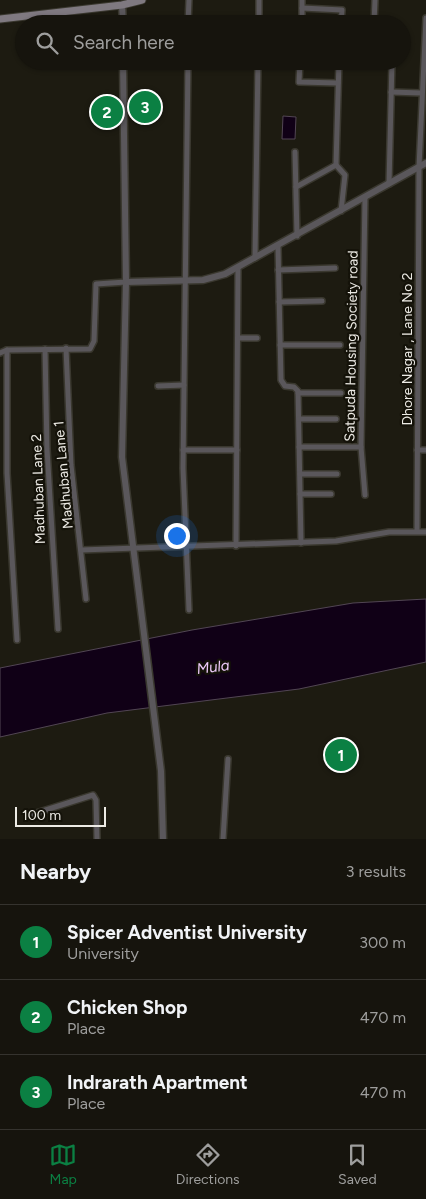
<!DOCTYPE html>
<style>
:root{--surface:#16140d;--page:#1f1d16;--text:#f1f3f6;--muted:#9e9e9d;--line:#35332e;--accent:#0b8043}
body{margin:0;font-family:Figtree,sans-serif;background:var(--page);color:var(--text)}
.scale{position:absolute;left:15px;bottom:12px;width:91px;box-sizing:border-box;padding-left:5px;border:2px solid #edebe5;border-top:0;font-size:14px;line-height:18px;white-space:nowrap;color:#edebe5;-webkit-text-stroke:4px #141209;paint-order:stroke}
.you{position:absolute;left:176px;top:535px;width:18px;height:18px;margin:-12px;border:4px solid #fff;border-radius:50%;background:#1a73e8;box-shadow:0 0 0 8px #1a73e833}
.badge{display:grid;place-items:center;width:32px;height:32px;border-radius:50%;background:var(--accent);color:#fff;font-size:16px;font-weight:700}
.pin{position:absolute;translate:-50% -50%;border:2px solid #fff;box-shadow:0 1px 5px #0006}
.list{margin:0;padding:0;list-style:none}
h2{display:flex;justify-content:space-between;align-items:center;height:65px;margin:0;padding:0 20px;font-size:21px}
h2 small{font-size:16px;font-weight:400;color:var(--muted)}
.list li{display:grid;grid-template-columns:32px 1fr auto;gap:15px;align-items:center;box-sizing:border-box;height:75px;padding:0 20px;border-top:1px solid var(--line)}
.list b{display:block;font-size:19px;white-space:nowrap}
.list p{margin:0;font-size:16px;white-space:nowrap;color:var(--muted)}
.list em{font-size:16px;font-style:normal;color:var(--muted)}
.icon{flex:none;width:28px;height:28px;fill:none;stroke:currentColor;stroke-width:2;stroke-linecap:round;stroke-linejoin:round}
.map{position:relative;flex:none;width:426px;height:839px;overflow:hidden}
.search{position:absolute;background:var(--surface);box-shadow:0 1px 4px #0004;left:15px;right:15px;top:15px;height:55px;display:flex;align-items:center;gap:12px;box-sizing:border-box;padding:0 18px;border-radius:28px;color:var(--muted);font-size:19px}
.sheet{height:290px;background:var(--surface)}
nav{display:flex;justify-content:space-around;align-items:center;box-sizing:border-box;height:70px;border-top:1px solid var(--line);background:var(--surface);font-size:14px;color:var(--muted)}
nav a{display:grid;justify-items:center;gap:2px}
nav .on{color:var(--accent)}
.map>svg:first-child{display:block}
</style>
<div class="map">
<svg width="426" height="839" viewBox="0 0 426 839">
<rect width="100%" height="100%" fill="#1d1b11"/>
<g fill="#100016" stroke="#524654">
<path d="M283 116 296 117 295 139H282Z"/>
<path d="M426 599V662L299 689 107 713 0 737V668L192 630 353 603Z"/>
</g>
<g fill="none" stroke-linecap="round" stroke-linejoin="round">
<defs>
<g id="minor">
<path d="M302 8 342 10 341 24"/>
<path d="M188 24 189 0"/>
<path d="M259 24V0"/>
<path d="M302 24V0"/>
<path d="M374 24 375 0"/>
<path d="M188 61 183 468 189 610"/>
<path d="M300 61 299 82 338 83"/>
<path d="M391 92 421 93"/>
<path d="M295 152 297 236"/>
<path d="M336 165 339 61"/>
<path d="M336 165 345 175 341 211"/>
<path d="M389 184 392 61"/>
<path d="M296 187 336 165"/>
<path d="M278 247 281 380 285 386 294 387 298 391 301 543"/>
<path d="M255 258 258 61"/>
<path d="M278 270 335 268"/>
<path d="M279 302 322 301"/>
<path d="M238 338H257"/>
<path d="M280 345H340"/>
<path d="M66 348 71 465 86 599"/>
<path d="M45 349 47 449 58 629"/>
<path d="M7 350V473L17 640"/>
<path d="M0 353 7 350 90 349 94 341 96 284 126 282"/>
<path d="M158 386 184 385"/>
<path d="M298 393H341"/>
<path d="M299 419H336"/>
<path d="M299 447H361"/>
<path d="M183 450H237"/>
<path d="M417 450H426"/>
<path d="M300 474H337"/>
<path d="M300 494H331"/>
<path d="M365 495 361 447 365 197"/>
<path d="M417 531 419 167 426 18"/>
<path d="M236 546 238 268"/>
<path d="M81 550 336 541 389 532H426"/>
<path d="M33 814 93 795 96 800 97 839"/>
<path d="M223 839 228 759"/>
</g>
<g id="tertiary">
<path d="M122 5 123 24"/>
<path d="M123 61 126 282 122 457 161 771 163 839"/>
<path d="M126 282 203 280 225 274 426 163"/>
</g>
<path id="secondary" d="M0 19 122 5 142 0"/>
</defs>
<use href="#minor" stroke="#3a382f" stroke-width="8"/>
<use href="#tertiary" stroke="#3a382f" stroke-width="9"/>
<use href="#secondary" stroke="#3a382f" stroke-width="9"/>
<use href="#minor" stroke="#5a575b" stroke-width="5"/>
<use href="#tertiary" stroke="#5a575b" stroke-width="6"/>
<use href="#secondary" stroke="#7f7980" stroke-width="7"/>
</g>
<g text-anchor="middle" stroke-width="4.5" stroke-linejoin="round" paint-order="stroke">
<g font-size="14" fill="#edebe5" stroke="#141209">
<text transform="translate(351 346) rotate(-89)" y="5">Satpuda Housing Society road</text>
<text transform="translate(407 349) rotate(-90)" y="5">Dhore Nagar , Lane No 2</text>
<text transform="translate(63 475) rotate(-95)" y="5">Madhuban Lane 1</text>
<text transform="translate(38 489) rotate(-92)" y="5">Madhuban Lane 2</text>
</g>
<g font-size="15" font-style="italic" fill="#efcbfb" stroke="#141209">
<text transform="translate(213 667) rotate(-7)" y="5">Mula</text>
</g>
</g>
</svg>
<div class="scale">100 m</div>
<div class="you"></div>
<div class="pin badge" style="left:341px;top:755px">1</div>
<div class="pin badge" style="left:107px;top:112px">2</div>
<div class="pin badge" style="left:145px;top:107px">3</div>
<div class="search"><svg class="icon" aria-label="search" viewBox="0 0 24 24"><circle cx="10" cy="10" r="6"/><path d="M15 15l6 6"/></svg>Search here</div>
</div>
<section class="sheet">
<h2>Nearby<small>3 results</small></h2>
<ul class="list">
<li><span class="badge">1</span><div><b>Spicer Adventist University</b><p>University</p></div><em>300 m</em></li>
<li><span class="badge">2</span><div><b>Chicken Shop</b><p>Place</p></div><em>470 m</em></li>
<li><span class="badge">3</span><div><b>Indrarath Apartment</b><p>Place</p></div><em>470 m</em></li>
</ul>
</section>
<nav>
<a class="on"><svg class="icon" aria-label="map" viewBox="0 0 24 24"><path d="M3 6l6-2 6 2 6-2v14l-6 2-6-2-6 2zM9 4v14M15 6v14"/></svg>Map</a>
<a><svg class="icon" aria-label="directions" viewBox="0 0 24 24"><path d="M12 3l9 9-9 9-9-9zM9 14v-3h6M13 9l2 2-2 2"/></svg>Directions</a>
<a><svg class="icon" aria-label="saved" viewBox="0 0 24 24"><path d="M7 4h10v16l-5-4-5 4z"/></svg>Saved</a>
</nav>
